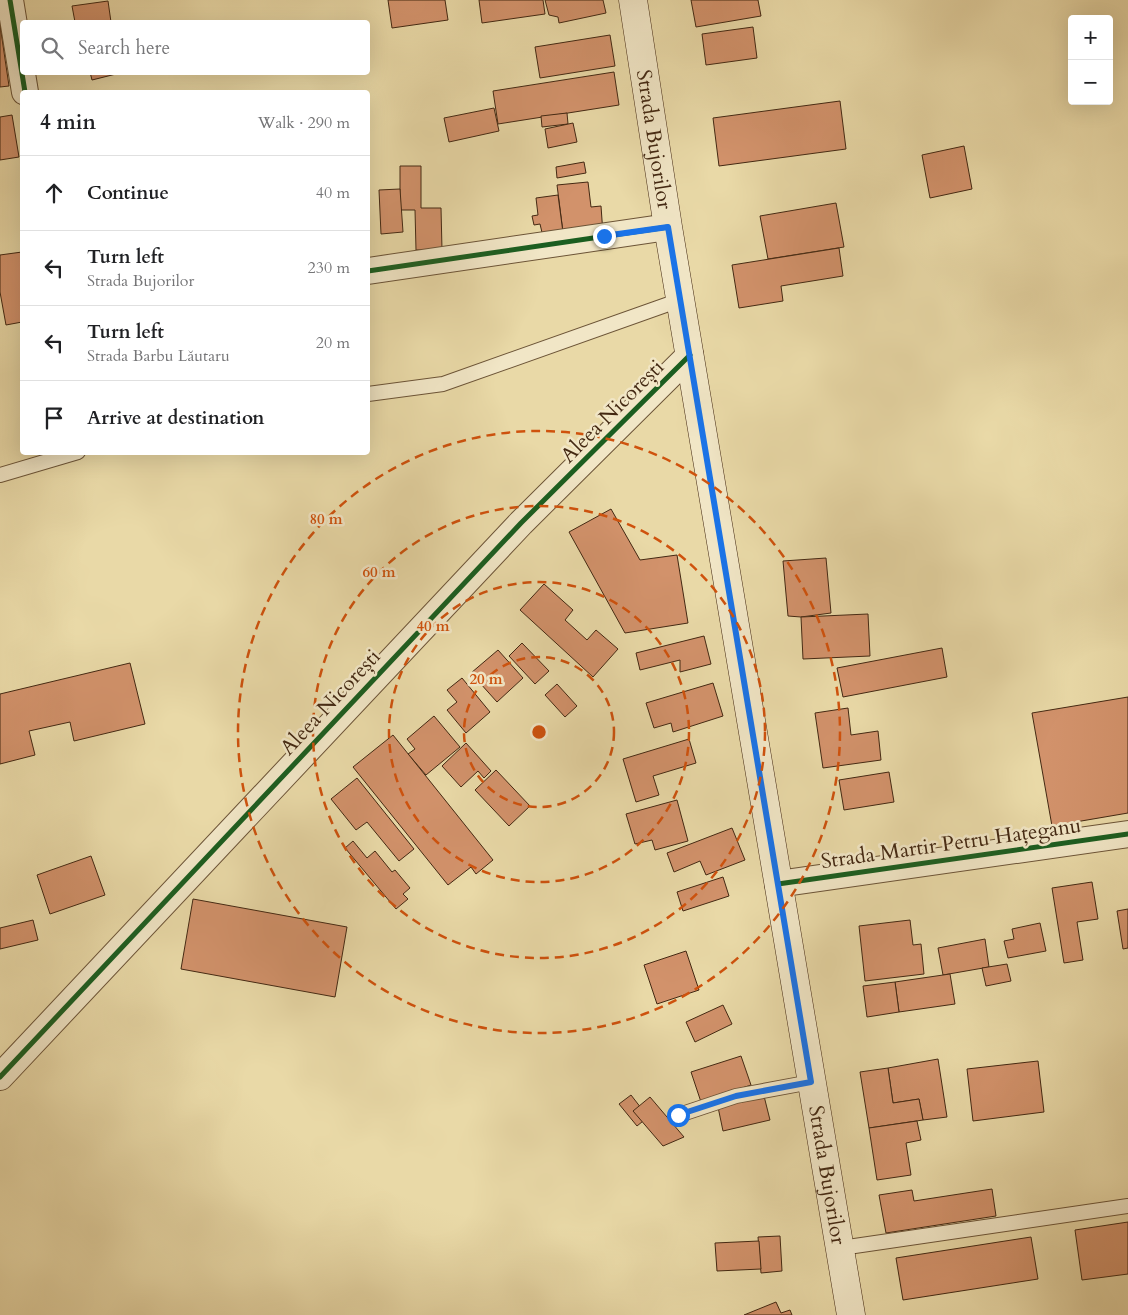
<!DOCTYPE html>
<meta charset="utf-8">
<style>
:root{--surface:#fff;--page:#f2f2f2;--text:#202124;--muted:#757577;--line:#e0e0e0}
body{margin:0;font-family:Cardo,serif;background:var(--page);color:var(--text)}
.controls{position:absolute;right:15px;top:15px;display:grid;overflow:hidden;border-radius:5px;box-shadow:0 5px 20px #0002}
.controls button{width:45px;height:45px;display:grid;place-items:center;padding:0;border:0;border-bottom:1px solid var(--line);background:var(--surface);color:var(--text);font:25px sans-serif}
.stop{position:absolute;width:15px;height:15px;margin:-11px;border:4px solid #1a73e8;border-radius:50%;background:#fff}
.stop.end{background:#1a73e8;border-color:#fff;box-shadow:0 1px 5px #0008}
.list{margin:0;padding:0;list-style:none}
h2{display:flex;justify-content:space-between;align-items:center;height:65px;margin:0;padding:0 20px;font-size:21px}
h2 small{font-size:16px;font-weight:400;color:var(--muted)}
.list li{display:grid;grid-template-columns:32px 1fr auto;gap:15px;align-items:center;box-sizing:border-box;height:75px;padding:0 20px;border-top:1px solid var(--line)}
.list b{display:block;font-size:19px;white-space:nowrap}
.list p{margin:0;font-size:16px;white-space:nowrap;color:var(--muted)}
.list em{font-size:16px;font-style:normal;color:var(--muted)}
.icon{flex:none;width:28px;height:28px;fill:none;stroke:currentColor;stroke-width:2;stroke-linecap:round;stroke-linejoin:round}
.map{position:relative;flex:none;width:1128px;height:1315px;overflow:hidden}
.search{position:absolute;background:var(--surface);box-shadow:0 5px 20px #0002;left:20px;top:20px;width:350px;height:55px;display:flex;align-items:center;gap:12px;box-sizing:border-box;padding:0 18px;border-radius:5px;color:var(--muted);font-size:19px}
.panel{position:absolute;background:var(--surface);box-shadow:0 5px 20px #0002;left:20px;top:90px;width:350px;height:365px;border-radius:5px}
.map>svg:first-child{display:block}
</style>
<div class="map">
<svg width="1128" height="1315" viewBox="0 0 1128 1315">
<rect width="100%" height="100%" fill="#e9d9a7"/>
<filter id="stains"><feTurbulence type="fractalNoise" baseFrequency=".004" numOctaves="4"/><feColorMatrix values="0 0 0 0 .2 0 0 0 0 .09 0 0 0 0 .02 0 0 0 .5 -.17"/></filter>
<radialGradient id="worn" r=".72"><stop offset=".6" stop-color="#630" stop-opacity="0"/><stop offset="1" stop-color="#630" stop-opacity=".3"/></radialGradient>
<g fill="#d2926b" stroke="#432812">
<path d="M388 0H445L448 20 392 28Z"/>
<path d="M479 0H543L545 14 482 23Z"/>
<path d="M545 0H603L606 13 559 23 558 17 549 15Z"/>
<path d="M691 0H758L761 16 696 27Z"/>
<path d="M108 1 111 22H75L72 6Z"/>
<path d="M0 25 9 86 0 87Z"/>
<path d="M753 27 757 58 706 65 702 34Z"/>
<path d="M610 35 615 66 540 78 535 47Z"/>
<path d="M90 72H124L92 80Z"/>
<path d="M614 72 619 105 498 124 493 91Z"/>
<path d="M840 101 846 149 719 166 713 118Z"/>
<path d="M494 108 499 131 449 142 444 118Z"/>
<path d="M567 113 568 124 542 127 541 116Z"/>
<path d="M12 115 19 157 0 160V117Z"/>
<path d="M573 123 577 142 548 148 545 129Z"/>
<path d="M964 146 972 189 930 198 922 155Z"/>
<path d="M584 162 586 173 557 178 556 167Z"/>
<path d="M400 166H421V208H441L442 250H416L415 210H400Z"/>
<path d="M588 182 591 207 601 206 603 234 564 240 557 185Z"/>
<path d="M400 189 403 232 381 234 379 190Z"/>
<path d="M558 195 564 240 544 241 540 224 534 225 532 216 538 215 536 198Z"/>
<path d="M836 203 844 247 768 259 760 216Z"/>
<path d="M839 248 843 276 781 286 783 301 739 308 732 265Z"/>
<path d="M22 252V322L6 325 0 292V255Z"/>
<path d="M611 509 640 560 677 555 688 623 625 633 569 532Z"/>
<path d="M826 558 831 613 801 617 788 616 783 561Z"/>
<path d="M544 584 573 610 565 620 587 640 596 630 618 649 593 677 520 610Z"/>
<path d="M868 614 870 656 803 659 801 617Z"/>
<path d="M704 636 711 664 680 672V660L640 670 636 653Z"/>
<path d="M522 643 549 671 535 684 509 656Z"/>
<path d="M942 648 947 677 843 697 837 668Z"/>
<path d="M498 650 523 678 497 702 471 673Z"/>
<path d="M130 663 145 724 74 741 70 722 29 731 35 755 0 764V694Z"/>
<path d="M462 678 490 712 466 733 447 710 457 702 447 690Z"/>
<path d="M713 683 723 716 673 732 671 723 654 728 646 703Z"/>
<path d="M557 684 577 706 565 717 545 695Z"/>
<path d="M1128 697V813L1052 826 1032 713Z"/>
<path d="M848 708 851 735 878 731 881 760 823 768 815 713Z"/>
<path d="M434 716 460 747 426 775 408 754 415 749 407 739Z"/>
<path d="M393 735 493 860 476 874 471 867 448 885 353 767Z"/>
<path d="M689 739 696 763 653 776 659 795 636 802 623 759Z"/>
<path d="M466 743 491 771 484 778 478 771 461 787 442 766Z"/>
<path d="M496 770 530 806 509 826 475 790Z"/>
<path d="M889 772 894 802 844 810 839 780Z"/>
<path d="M357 778 414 849 399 861 367 822 356 830 331 799Z"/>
<path d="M677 800 688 841 655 850 652 840 635 844 626 814Z"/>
<path d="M732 828 745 860 706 875 700 861 674 872 667 853Z"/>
<path d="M353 841 367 858 375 851 392 872 395 870 410 888 403 894 408 899 396 909 345 848Z"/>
<path d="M91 856 105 895 50 914 37 875Z"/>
<path d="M723 877 729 896 683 911 677 892Z"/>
<path d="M1092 882 1098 919 1077 922 1083 960 1064 963 1052 888Z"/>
<path d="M193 899 347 927 335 997 181 969Z"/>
<path d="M1128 909V948L1123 949 1117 911Z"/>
<path d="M33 920 38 940 0 949V928Z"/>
<path d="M910 920 913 945 921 944 924 974 865 981 859 926Z"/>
<path d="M1040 923 1046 951 1008 958 1004 941 1014 939 1012 929Z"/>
<path d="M985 939 989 967 943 975 938 948Z"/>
<path d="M686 951 699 990 657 1004 644 965Z"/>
<path d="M1007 964 1011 981 986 986 982 968Z"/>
<path d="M950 974 955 1004 899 1012 895 982Z"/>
<path d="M895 982 899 1012 867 1017 863 986Z"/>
<path d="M723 1005 732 1024 695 1042 686 1022Z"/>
<path d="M741 1056 751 1085 701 1102 691 1072Z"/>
<path d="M938 1059 947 1117 923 1120 919 1099 893 1103 888 1068Z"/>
<path d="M1038 1061 1044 1112 973 1121 967 1069Z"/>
<path d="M888 1068 893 1103 919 1099 923 1120 869 1128 860 1072Z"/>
<path d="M631 1095 648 1117 637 1126 619 1104Z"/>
<path d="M764 1096 770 1120 723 1131 718 1107Z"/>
<path d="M650 1097 684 1137 663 1146 633 1111Z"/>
<path d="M917 1121 921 1140 906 1143 911 1175 877 1180 869 1128Z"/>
<path d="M992 1189 996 1216 886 1233 879 1195 912 1190 914 1201Z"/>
<path d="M1128 1222V1274L1082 1280 1075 1230Z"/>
<path d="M780 1236 782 1271 761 1273 758 1237Z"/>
<path d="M1031 1237 1038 1279 903 1300 896 1258Z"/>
<path d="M759 1241 761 1269 717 1271 715 1243Z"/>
<path d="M776 1302 781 1313 790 1310 792 1315H744Z"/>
</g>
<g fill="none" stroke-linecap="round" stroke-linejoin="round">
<defs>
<g id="lane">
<path d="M368 394 443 384 680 300"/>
<path d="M0 475 78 452"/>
<path d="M679 1115 736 1096 811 1082"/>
<path d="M841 1248 1128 1206"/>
</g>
<g id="street">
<path d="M10 0 25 92"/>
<path d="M368 271 668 227"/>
<path d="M778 884 1128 834"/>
<path d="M0 1077 521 523 690 355"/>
</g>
<g id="secondary">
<path id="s1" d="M633 0 668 227 851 1315"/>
</g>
</defs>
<use href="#lane" stroke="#6c5437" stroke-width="16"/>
<use href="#street" stroke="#6c5437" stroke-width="28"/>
<use href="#secondary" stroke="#432812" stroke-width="29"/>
<use href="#lane" stroke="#f1e6c6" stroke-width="14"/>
<use href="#street" stroke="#f1e6c6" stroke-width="26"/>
<use href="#secondary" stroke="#f1e6c6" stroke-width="28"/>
<defs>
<g id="cycleway">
<path d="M10 0 25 92"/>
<path d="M368 271 668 227"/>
<path d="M778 884 1128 834"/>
<path d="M0 1077 521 523 690 355"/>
</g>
</defs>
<use href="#cycleway" stroke="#f1e6c6" stroke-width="8"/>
<use href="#cycleway" stroke="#1b5e20" stroke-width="5"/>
</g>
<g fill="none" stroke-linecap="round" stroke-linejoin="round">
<path stroke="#1a73e8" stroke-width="6" d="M604 236 668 227 811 1082 736 1096 678 1115"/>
</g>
<g fill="none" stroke="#cf520d" stroke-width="2.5" stroke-dasharray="9 6">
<circle cx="539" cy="732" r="75"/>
<circle cx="539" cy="732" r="150"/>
<circle cx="539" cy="732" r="226"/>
<circle cx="539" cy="732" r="301"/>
</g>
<g text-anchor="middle" stroke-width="5" stroke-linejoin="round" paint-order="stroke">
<g font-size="21" fill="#432812" stroke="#f1e6c6">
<text dy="7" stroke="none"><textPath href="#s1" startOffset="141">Strada Bujorilor</textPath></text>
<text transform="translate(612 411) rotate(-45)" y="7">Aleea Nicorești</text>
<text transform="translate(330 702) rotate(-47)" y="7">Aleea Nicorești</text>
<text transform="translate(951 843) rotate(-8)" y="7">Strada Martir Petru Hațeganu</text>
<text dy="7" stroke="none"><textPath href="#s1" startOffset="1191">Strada Bujorilor</textPath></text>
</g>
</g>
<circle cx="539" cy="732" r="8" fill="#cf520d" stroke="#f1e6c6" stroke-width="2.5"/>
<g font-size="15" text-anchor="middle" font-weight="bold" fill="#cf520d" stroke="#f1e6c6" stroke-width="5" stroke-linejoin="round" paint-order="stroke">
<text x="326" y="524">80 m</text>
<text x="379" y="577">60 m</text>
<text x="433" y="631">40 m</text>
<text x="486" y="684">20 m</text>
</g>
<rect width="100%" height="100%" filter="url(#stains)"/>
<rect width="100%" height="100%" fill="url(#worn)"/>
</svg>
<div class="controls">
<button>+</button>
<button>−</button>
</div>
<div class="stop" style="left:678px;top:1115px"></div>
<div class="stop end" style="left:604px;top:236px"></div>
<div class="search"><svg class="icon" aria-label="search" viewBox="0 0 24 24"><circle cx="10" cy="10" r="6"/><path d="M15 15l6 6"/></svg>Search here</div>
<section class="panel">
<h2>4 min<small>Walk · 290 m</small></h2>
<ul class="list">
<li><svg class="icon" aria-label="ahead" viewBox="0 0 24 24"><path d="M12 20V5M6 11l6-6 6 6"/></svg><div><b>Continue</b></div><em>40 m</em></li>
<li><svg class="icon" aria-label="left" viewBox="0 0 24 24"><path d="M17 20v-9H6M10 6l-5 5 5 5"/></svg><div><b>Turn left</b><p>Strada Bujorilor</p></div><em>230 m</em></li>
<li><svg class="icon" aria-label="left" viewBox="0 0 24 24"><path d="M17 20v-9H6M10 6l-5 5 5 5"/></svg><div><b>Turn left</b><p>Strada Barbu Lăutaru</p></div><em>20 m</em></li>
<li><svg class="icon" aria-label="arrive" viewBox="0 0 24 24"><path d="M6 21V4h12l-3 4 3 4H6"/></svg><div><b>Arrive at destination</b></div></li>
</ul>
</section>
</div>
